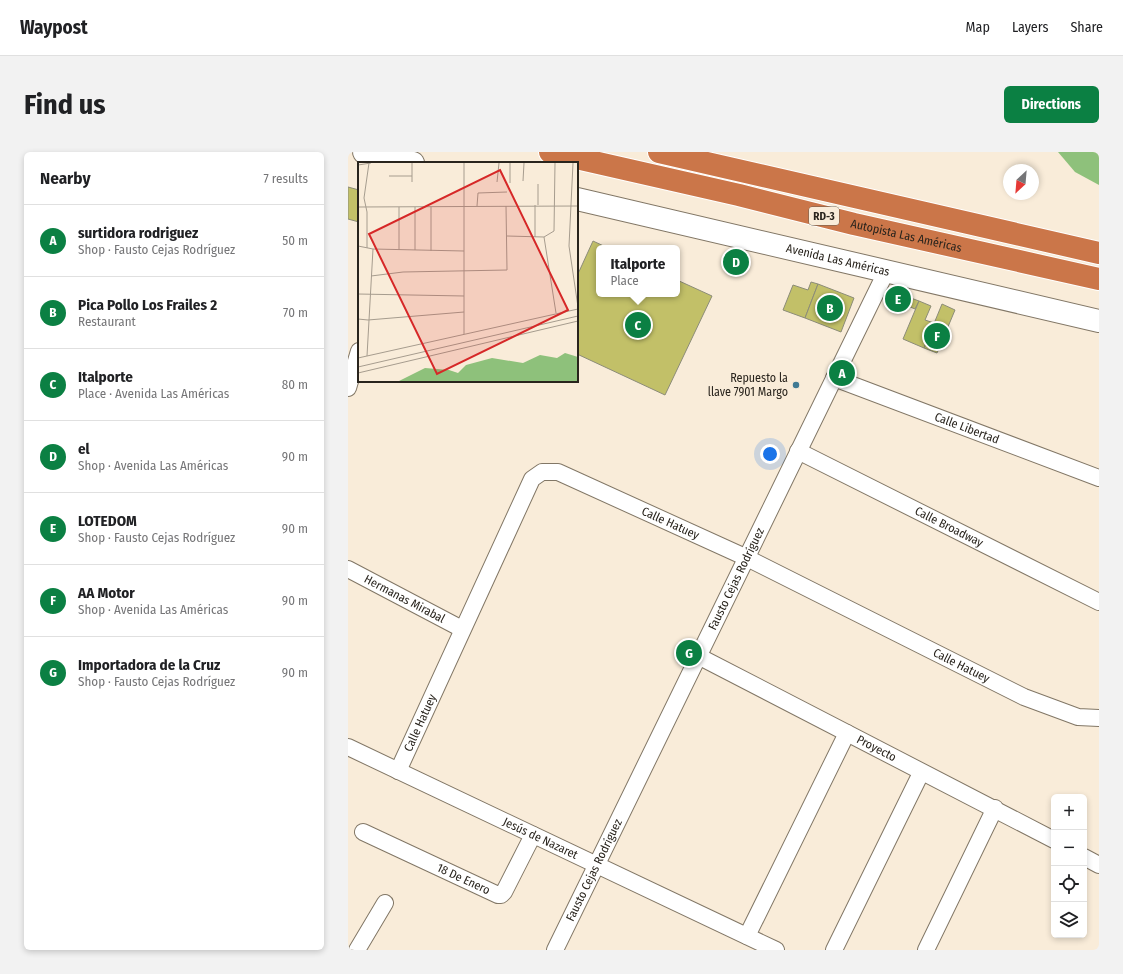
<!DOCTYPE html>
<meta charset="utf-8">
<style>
:root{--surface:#fff;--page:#f2f2f2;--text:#202124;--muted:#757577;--line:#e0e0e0;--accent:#0b8043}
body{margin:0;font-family:"Fira Sans Condensed",sans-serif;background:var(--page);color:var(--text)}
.controls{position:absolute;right:12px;bottom:12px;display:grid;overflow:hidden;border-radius:6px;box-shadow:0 2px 6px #0003}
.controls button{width:36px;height:36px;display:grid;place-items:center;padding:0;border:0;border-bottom:1px solid var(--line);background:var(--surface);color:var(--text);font:20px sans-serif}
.compass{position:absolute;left:655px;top:12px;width:36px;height:36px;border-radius:50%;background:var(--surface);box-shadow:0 2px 6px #0003;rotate:206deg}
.you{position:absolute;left:422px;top:302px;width:14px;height:14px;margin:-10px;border:3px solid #fff;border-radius:50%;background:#1a73e8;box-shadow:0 0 0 6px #1a73e833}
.badge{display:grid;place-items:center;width:26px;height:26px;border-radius:50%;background:var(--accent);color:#fff;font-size:13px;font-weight:700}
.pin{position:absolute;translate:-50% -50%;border:2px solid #fff;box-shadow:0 1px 4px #0006}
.popup{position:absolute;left:248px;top:93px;width:84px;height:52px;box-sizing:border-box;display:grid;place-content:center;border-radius:6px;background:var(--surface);filter:drop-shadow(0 1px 3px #0005);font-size:13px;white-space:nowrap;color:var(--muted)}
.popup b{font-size:15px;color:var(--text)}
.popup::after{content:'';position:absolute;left:50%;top:100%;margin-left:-8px;border:8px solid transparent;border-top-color:var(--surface)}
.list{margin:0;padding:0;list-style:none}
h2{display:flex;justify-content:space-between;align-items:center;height:52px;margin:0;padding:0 16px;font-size:17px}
h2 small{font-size:13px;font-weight:400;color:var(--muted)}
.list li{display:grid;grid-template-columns:26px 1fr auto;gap:12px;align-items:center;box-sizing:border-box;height:72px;padding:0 16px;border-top:1px solid var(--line)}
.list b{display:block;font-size:15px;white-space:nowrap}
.list p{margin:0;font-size:13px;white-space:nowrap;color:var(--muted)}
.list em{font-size:13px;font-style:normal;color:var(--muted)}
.icon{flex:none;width:22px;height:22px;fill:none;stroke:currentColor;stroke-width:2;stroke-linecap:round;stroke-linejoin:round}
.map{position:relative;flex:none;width:751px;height:798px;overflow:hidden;border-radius:6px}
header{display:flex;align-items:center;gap:24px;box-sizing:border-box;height:56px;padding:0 20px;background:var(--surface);border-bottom:1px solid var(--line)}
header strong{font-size:19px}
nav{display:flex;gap:22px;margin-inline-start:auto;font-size:14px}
.intro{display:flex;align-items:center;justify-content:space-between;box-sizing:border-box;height:96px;padding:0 24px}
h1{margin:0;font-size:28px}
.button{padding:10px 18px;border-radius:6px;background:var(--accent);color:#fff;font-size:14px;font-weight:700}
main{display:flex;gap:24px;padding:0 24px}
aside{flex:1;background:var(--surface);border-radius:6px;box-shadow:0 2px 6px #0003}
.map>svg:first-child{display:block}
</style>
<header>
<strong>Waypost</strong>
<nav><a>Map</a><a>Layers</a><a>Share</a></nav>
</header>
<div class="intro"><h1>Find us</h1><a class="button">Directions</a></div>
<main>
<aside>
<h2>Nearby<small>7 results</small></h2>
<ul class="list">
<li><span class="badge">A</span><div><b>surtidora rodriguez</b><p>Shop · Fausto Cejas Rodríguez</p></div><em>50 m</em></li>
<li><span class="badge">B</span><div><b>Pica Pollo Los Frailes 2</b><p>Restaurant</p></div><em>70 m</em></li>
<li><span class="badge">C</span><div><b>Italporte</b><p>Place · Avenida Las Américas</p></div><em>80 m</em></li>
<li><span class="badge">D</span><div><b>el</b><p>Shop · Avenida Las Américas</p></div><em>90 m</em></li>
<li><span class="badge">E</span><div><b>LOTEDOM</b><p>Shop · Fausto Cejas Rodríguez</p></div><em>90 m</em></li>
<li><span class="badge">F</span><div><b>AA Motor</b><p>Shop · Avenida Las Américas</p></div><em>90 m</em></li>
<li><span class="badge">G</span><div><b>Importadora de la Cruz</b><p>Shop · Fausto Cejas Rodríguez</p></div><em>90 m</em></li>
</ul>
</aside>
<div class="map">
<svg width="751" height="798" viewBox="0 0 751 798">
<rect width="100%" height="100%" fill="#f9ecd9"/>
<path fill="#8ec17b" d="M710 0H751V33L727 20Z"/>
<g fill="#c2c068" stroke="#8c8c78">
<path d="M0 35 11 38V70L0 67Z"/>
<path d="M245 89 260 96H251V142H329V128L364 144 317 243 229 202V124Z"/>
<path d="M463 130 470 132 457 166 435 158 445 133 460 138Z"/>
<path d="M470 132 506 146 493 180 457 166Z"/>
<path d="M549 141 571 149 567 157 546 148Z"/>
<path d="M571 149 583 154 577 168 586 171 576 196 555 187Z"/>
<path d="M594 152 607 158 589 201 576 196Z"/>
</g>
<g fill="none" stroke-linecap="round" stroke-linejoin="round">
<defs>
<g id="street">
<path id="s1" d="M486 226 751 326"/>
<path d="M0 236 11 199"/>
<path id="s2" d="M450 299 751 450"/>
<path id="s3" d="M0 417 114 477"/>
<path id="s4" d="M350 504 706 688"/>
<path id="s5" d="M0 595 428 798"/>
<path id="s6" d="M50 619 184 327 194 320H210L397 405 676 545 730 565 751 566"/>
<path id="s7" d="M15 680 150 743H153L156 740 185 683"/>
<path d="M736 705 751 713"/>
<path d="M399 784 499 581"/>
<path d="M9 798 37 751"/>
<path id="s8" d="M207 798 538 120"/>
<path d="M486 798 573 621"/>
<path d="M578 798 647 656"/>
</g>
<g id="secondary">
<path d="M16 0 65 11"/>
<path id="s9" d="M229 47 751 169"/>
</g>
<g id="highway">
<path id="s10" d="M202 0 391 43 506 72 751 127"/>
<path d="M311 0 751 101"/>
</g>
</defs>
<use href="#street" stroke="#827766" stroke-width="18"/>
<use href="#secondary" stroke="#827766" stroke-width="24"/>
<use href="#highway" stroke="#fff" stroke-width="24"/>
<use href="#street" stroke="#fff" stroke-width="16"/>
<use href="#secondary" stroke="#fff" stroke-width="22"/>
<use href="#highway" stroke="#cb7649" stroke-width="22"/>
</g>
<circle fill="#407a93" stroke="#f9ecd9" stroke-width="1.5" cx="448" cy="233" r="4"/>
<g text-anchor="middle" stroke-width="3" stroke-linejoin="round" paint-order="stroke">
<rect fill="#f9ecd9" stroke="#676055" stroke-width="1" x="461" y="55" width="30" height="18" rx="3"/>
<g font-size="11" font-weight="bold" fill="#29241d">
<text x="476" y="68">RD-3</text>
</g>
<g font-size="12" fill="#29241d" stroke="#f9ecd9">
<text dy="4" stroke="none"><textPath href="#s10" startOffset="366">Autopista Las Américas</textPath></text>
<text dy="4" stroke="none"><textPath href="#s9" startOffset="268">Avenida Las Américas</textPath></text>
<text dy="4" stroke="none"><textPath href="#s1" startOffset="142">Calle Libertad</textPath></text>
<text dy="4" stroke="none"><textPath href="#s6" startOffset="473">Calle Hatuey</textPath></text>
<text dy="4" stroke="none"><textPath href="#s2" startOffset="169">Calle Broadway</textPath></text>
<text dy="4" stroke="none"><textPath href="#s8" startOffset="413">Fausto Cejas Rodríguez</textPath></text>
<text dy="4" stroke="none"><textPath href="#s3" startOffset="64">Hermanas Mirabal</textPath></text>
<text dy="4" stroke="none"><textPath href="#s6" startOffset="797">Calle Hatuey</textPath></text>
<text dy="4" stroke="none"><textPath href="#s6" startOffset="53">Calle Hatuey</textPath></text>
<text dy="4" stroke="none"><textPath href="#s4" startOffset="201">Proyecto</textPath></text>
<text dy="4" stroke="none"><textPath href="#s5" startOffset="213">Jesús de Nazaret</textPath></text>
<text dy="4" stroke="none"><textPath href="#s8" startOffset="89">Fausto Cejas Rodríguez</textPath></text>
<text dy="4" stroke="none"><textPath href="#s7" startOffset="111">18 De Enero</textPath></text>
</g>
<g font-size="12" fill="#29241d" stroke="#f9ecd9" text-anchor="end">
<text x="440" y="230">Repuesto la<tspan x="440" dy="14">llave 7901 Margo</tspan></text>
</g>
</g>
<g transform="translate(10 10)">
<rect width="220" height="220" fill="#f9ecd9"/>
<path d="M207 191 220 195V219H41L67 206 91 208 100 211 108 203 134 196 165 201 182 193 199 196Z" fill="#8ec17b"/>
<path fill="none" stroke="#a69c8e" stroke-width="1" d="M152 1V21M215 1 211 84 220 145M0 3 13 1M31 14H54M165 19 166 1M54 20V1M139 20 141 1M180 22V43M177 43V75M119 44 120 31 149 30M0 45 220 44M41 45V88M149 74 186 75 196 69 197 1M186 75 198 151M0 84 15 87 106 89M9 86V50L6 36 11 1M57 88V45M73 89V45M13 114 45 110 149 108 148 44M0 132 106 134M0 157 10 158 106 150M106 172V1M9 194 15 87M0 196 220 147M0 205 220 154M0 211 220 159"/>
<path fill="#d62828" fill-opacity="0.15" stroke="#d62828" stroke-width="2" d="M142 8 210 148 79 212 11 72Z"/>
<rect width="220" height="220" fill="none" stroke="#29241d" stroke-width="2"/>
</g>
</svg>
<div class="controls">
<button>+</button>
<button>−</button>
<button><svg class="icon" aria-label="locate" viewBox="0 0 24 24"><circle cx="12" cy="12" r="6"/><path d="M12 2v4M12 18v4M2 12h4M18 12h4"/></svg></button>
<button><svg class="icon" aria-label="layers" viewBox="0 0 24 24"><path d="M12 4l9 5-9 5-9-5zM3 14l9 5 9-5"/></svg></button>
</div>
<svg class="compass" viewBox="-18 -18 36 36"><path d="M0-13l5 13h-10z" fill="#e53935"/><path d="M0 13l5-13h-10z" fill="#757577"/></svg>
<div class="you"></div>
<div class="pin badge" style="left:494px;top:221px">A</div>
<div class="pin badge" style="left:482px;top:156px">B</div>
<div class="pin badge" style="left:290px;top:173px">C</div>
<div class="popup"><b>Italporte</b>Place</div>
<div class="pin badge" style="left:388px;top:110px">D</div>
<div class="pin badge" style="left:550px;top:147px">E</div>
<div class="pin badge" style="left:589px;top:184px">F</div>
<div class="pin badge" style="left:341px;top:501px">G</div>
</div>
</main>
